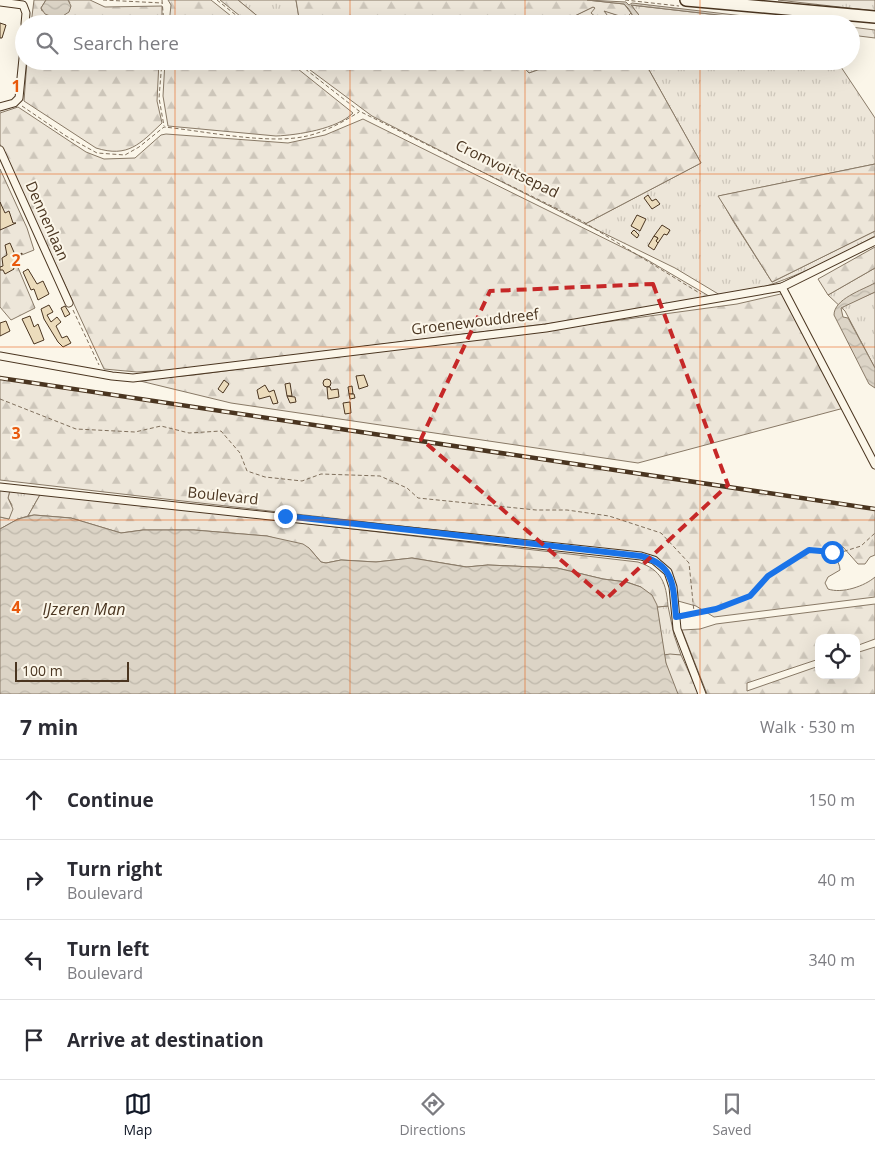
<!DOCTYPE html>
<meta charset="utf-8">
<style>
:root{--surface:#fff;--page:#f2f2f3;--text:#2b2b33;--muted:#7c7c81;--line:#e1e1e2;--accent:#111827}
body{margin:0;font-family:"Open Sans",sans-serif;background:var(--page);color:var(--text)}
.controls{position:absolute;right:15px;bottom:15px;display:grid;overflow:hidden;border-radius:10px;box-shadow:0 5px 20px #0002}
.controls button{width:45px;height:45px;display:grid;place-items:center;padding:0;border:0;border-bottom:1px solid var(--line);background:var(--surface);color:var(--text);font:25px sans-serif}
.scale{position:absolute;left:15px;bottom:12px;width:114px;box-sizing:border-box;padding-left:5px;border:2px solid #4a3520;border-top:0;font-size:14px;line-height:18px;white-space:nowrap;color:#4a3520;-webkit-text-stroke:4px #fbf6e9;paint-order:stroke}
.stop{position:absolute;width:15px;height:15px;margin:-11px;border:4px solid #1a73e8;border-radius:50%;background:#fff}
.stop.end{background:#1a73e8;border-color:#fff;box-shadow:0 1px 5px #0008}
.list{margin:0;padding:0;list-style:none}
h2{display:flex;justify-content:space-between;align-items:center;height:65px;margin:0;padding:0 20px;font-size:21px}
h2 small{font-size:16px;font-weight:400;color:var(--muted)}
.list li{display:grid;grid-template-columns:32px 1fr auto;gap:15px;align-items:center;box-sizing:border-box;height:80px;padding:0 20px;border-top:1px solid var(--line)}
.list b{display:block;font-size:19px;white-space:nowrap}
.list p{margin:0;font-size:16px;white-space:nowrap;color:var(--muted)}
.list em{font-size:16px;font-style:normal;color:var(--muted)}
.icon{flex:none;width:28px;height:28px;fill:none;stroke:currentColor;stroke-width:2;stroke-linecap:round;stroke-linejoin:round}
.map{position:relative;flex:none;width:875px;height:694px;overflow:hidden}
.search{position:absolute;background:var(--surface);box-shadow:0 5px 20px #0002;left:15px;right:15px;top:15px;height:55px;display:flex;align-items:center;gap:12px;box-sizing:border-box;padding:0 18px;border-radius:28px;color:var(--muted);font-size:19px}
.sheet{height:385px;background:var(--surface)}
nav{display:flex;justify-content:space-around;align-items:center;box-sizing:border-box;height:70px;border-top:1px solid var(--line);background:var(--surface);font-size:14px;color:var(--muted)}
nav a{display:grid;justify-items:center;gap:2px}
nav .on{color:var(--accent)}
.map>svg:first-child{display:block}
</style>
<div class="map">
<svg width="875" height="694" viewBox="0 0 875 694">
<defs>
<pattern id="grass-tufts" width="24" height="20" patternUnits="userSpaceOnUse" patternTransform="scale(1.25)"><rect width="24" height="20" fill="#ede6d9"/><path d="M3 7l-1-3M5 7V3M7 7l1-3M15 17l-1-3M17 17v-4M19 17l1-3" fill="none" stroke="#cdc6ba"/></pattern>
<pattern id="forest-firs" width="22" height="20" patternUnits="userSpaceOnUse" patternTransform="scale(1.25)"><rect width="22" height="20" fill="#ede6d9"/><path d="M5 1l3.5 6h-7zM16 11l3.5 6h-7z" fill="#cdc6ba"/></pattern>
<pattern id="water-waves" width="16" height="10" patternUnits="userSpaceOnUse" patternTransform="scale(1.25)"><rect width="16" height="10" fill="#dcd4c6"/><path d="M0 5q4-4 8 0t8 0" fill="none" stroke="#beb7aa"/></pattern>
</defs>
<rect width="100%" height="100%" fill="#fbf6e9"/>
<g fill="url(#grass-tufts)" stroke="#887966">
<path d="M238 0H296L299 18 305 24H267Z"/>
<path d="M778 0H875V11Z"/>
<path d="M631 5 796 24 795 22 824 24H646Z"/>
<path d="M593 7 596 8 592 13 604 24H558Z"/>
<path d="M603 10 625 18 631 13 638 24H614Z"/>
<path d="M851 27 875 30V38L851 35Z"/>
<path d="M518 61H564L529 73Z"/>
<path d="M644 61H837L875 118V164L719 196 733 221 772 282 875 231V236C823 264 783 284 725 298L675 268 585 224 701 163Z"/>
<path d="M875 268V283L857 293 843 306 875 292V368L845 311 828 295Z"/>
<path d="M10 490 41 493 28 516 18 519 0 529V517L9 519 12 505 8 498Z"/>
<path d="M668 606 674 635 681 655H664L657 607Z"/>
</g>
<g fill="url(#forest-firs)" stroke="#887966">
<path d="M34 0H46L41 8 42 11 70 3 68 0H90L105 7 162 6V24H31Z"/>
<path d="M168 0H211L241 24H169L171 5Z"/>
<path d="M220 0H238L267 24H250Z"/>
<path d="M296 0H587L624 4 631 13 626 18 604 11 614 24H604L591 13 595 8 593 7 558 24H305L299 18Z"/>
<path d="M27 61H159L157 101 162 123C140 144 128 158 96 148L24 101Z"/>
<path d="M165 61H288L353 113C337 129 298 135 276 136L168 126 163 96Z"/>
<path d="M298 61H314L319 66 321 61H518L529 73 564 61H644L701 163 585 224 372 116Z"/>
<path d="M18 107 86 152 104 159 135 158 161 135 166 134 288 143 325 135 363 119 644 258 714 299 594 318 173 370 137 372 104 369 0 144V113Z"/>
<path d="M875 164V231L772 282 718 196Z"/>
<path d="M0 169 27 228 34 250 14 258 35 308 11 320 0 307Z"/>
<path d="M875 247V268L828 295 818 279Z"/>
<path d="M785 293 844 408 638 463 231 403 136 380 194 375 591 324 737 304Z"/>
<path d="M0 378 875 508V555L870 557 865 564H858L843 547 830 542C829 556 840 559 840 570L828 577 825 583 828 589C842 594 865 586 875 577V597L714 617 696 606 678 601C673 573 672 562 644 554L0 480Z"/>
<path d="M0 490H10L8 498 13 509 9 519 0 517Z"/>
<path d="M41 493 638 562C662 570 666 583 668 606L657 607 641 587 627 582 603 579 557 568 488 565 467 567 412 558 376 562 341 560 326 563 321 562 309 548 267 536 194 530H143L121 533 71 518 34 515 28 516Z"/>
<path d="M875 604V639L856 646V638H819V659L747 683V691L819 666V675H856V653L875 647V694H707L682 630 700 629 716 624Z"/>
<path d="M670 654 681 655 699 694H678L669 678 664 655Z"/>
</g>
<g fill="url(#water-waves)" stroke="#887966">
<path d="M46 0H68L71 6 69 12 58 19 45 14 41 8Z"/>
<path d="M587 0 626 2 629 5 632 3 795 22 797 24 631 5 646 24H638L628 8 624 4Z"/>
<path d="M875 283V292L841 308 843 317 848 318 875 368V388L869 384 834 315C834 299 862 290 875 283Z"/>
<path d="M34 515 71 518 121 533 143 530H194L267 536 303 544 309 548 321 562 326 563 341 560 376 562 412 558 466 567 488 565 557 568 603 579 626 582 641 587 652 595 657 605 666 663 678 694H0V529L18 519Z"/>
</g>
<g fill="#ecdcbc" stroke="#4a3520">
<path d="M0 23 6 25 2 38H0Z"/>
<path d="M648 195 652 201 656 199 660 204 652 209 644 198Z"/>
<path d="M0 202 5 213 9 211 13 223H16L0 230Z"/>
<path d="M637 215 646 219 640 231 631 226Z"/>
<path d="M662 225 670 230 667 235 664 234 658 243 656 241 658 238 654 236Z"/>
<path d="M634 230 639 235 637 238 631 233Z"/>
<path d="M654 236 658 238 656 241 658 243 654 250 648 246Z"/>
<path d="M10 243 16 257 22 253V254L15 258 17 262 12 264 14 269 5 274 3 270H0V267L3 266 2 258 7 255 5 245Z"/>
<path d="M28 269 37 284 43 281 49 294 38 300 34 289 31 290 23 272Z"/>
<path d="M49 305 53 312 47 315 51 322 57 317 61 322 56 326 62 338 67 336 71 343 63 347 58 342 44 319 41 309Z"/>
<path d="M65 306 70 314 65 317 61 308Z"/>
<path d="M30 316 34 327 38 324 44 340 34 344 22 319Z"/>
<path d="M6 321 10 331 0 336V323Z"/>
<path d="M364 375 368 386 359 389 356 376Z"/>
<circle cx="327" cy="383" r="4"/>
<path d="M224 380 229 384 223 393 218 389Z"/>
<path d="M290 383 292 396H287L285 384Z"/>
<path d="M265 385 269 392 274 390 278 403 273 404 270 396 259 399 257 390Z"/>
<path d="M352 386 353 394H349L348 387Z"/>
<path d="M327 387H330L331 390 338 389 339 397 328 399Z"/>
<path d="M349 394H354L355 398 350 399Z"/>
<path d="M287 396 295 397 296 402 290 403Z"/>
<path d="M350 402 351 413 345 414 343 403Z"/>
</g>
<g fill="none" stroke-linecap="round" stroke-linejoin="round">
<defs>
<g id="minor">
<path d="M0 2 23 5 26 13 25 24"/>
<path d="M0 107 14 103 19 98 24 48"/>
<path d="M0 150 69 303"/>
<path d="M782 287 875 465"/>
<path d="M0 356 112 376 133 378 546 328 782 287 875 241"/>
<path d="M0 487 641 556 654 560 668 572 673 587 677 629 702 694"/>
</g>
<path id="primary" d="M686 0 875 17"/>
</defs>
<use href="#minor" stroke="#4a3520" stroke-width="9"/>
<use href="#primary" stroke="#4a3520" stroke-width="14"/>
<g stroke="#7f6f5c" stroke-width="1" stroke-dasharray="4 2.5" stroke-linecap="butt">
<path d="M103 0 162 3"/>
<path d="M162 0 164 24"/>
<path d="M217 0 247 24"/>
<path d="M625 0 679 6"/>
<path d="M162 61 159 98 164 126"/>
<path d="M295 61 359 111 582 221 701 294"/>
<path d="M22 106 66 136 97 153 125 155 139 147 164 127C204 131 269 145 307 136 325 132 343 122 359 112"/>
<path d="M73 310 99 365"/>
<path d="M0 399 76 429 135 432 161 426 189 433 221 431 240 453 247 471 265 477 302 481 321 474 380 476 407 488 418 498 536 510H567L609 516 661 533 689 563 694 612 684 615"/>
<path d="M694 612 716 609 750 596 768 576 809 550 842 552 861 546 875 533"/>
</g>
<use href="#minor" stroke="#fbf6e9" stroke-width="7"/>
<use href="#primary" stroke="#fbf6e9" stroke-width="11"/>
<defs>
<path id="rail" d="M0 378 875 509"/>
</defs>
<use href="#rail" stroke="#4a3520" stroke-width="4.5"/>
<use href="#rail" stroke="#fbf6e9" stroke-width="2.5" stroke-dasharray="8" stroke-linecap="butt"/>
</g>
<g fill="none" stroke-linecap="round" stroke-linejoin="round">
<path stroke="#1a73e8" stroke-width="6" d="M285 516 641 556C675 565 673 586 676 617L716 609 750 596 768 576 809 550 832 552"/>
</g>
<path fill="none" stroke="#c62828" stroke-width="4" stroke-dasharray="10 6" stroke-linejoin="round" d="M653 284 728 485 606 599 421 439 490 291Z"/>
<path fill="none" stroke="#e8590c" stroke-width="1" stroke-opacity="0.55" d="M175 0V24M350 0V24M525 0V24M700 0V24M175 61V694M350 61V694M525 61V694M700 61V694M0 174H875M0 347H875M0 520H875"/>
<g text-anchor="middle" stroke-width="4" stroke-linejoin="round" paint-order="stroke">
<g font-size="15" fill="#4a3520" stroke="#fbf6e9">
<text transform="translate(507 169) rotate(26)" y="5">Cromvoirtsepad</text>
<text transform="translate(47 221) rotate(66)" y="5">Dennenlaan</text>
<text transform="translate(475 322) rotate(-7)" y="5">Groenewouddreef</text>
<text transform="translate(223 496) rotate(6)" y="5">Boulevard</text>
</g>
<g font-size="16" font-style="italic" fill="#4a3520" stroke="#fbf6e9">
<text x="84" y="615">IJzeren Man</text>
</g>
</g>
<g font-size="16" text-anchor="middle" font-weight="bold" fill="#e8590c" stroke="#fbf6e9" stroke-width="4" stroke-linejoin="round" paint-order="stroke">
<text x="16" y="92">1</text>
<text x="16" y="266">2</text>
<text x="16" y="439">3</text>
<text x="16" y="613">4</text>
</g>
</svg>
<div class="controls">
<button><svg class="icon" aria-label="locate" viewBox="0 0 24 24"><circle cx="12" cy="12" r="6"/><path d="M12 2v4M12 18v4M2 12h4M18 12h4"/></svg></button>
</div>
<div class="scale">100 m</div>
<div class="stop" style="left:832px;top:552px"></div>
<div class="stop end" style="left:285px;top:516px"></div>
<div class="search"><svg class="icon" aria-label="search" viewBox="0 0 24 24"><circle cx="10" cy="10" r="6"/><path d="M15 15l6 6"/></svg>Search here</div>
</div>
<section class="sheet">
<h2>7 min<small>Walk · 530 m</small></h2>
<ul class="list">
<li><svg class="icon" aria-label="ahead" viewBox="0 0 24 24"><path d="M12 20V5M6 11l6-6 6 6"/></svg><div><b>Continue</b></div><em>150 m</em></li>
<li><svg class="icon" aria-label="right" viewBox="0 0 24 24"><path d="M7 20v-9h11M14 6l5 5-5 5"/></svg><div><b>Turn right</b><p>Boulevard</p></div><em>40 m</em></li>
<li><svg class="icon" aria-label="left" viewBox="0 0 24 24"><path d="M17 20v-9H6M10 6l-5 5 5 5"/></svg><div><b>Turn left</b><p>Boulevard</p></div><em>340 m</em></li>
<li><svg class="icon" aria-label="arrive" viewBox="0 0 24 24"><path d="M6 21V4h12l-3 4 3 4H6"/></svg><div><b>Arrive at destination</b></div></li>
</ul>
</section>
<nav>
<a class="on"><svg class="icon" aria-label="map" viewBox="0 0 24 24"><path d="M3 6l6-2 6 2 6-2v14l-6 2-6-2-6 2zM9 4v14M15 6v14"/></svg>Map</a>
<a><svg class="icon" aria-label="directions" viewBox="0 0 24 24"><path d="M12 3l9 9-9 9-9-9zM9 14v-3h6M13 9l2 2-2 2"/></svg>Directions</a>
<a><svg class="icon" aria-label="saved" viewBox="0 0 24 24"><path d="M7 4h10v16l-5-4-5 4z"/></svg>Saved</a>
</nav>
